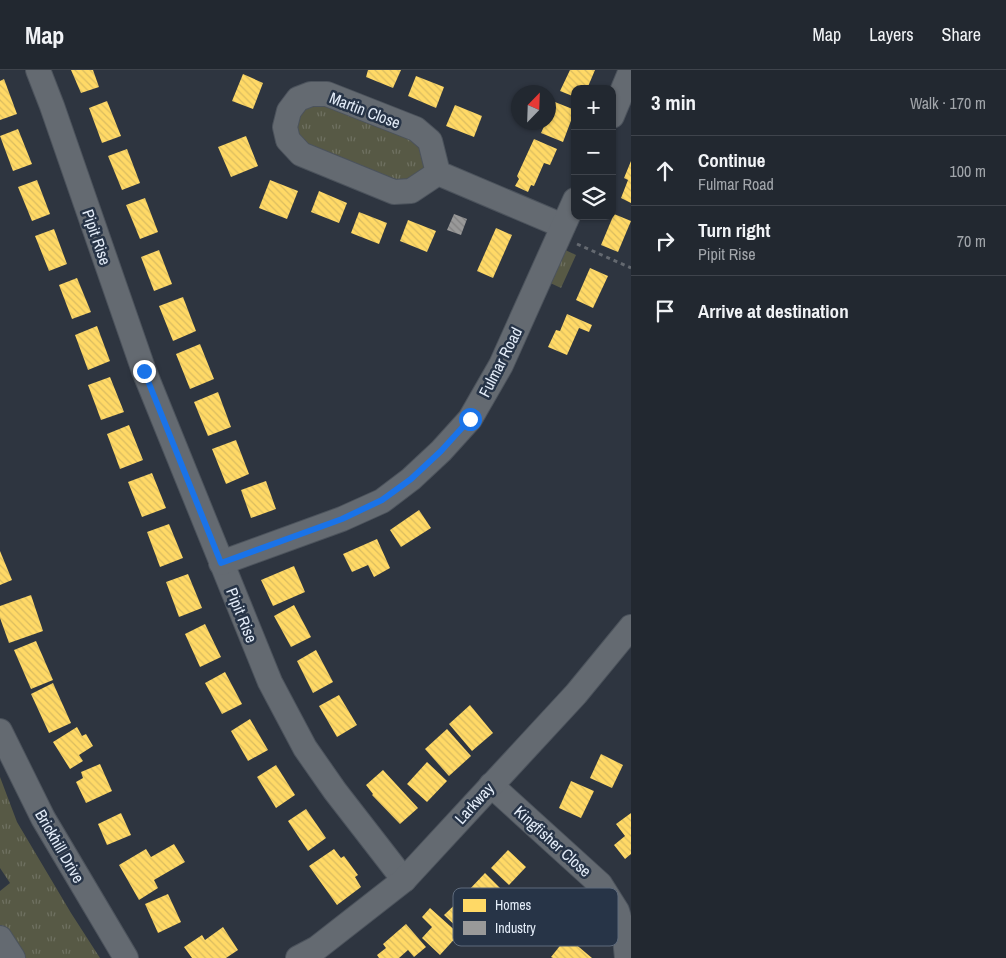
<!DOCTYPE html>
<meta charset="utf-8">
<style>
:root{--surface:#222830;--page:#2e343c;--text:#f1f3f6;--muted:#a2a6ab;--line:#3f444c}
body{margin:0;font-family:"Archivo Narrow",sans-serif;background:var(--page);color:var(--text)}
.controls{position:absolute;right:15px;top:15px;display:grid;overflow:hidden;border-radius:10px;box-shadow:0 1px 4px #0004}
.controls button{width:45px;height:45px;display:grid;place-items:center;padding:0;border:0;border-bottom:1px solid var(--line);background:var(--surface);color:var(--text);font:25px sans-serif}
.compass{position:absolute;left:511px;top:15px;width:45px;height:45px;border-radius:50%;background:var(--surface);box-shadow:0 1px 4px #0004;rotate:23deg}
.stop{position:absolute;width:15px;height:15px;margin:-11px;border:4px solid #1a73e8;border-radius:50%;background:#fff}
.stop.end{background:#1a73e8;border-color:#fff;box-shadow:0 1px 5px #0008}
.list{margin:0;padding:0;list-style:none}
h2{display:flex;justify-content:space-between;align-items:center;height:65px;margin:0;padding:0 20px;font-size:21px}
h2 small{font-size:16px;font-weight:400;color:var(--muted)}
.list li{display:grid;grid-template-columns:32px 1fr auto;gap:15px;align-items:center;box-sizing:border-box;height:70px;padding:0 20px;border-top:1px solid var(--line)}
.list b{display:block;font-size:19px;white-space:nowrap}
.list p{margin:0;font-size:16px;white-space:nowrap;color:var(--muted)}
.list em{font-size:16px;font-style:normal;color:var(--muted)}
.icon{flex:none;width:28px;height:28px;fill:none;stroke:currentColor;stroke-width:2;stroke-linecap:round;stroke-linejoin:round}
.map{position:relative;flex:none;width:631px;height:888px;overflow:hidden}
header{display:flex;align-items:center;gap:30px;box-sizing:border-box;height:70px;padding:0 25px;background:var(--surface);border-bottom:1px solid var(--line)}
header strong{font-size:24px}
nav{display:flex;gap:28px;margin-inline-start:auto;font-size:18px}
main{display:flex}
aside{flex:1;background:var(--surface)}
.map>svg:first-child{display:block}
</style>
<header>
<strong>Map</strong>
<nav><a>Map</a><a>Layers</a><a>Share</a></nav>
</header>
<main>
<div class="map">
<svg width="631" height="888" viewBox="0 0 631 888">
<defs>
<pattern id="grass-tufts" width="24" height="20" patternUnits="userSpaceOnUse" patternTransform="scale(1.25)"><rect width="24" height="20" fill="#575945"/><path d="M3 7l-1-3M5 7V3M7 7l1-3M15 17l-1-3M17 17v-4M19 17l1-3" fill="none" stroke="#6f7161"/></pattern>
<pattern id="homes-back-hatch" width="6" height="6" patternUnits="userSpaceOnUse" patternTransform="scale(1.25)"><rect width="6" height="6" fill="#ffd966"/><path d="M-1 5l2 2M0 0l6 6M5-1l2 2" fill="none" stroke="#dabc60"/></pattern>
<pattern id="industry-back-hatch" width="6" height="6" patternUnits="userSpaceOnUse" patternTransform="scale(1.25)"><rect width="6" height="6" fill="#999"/><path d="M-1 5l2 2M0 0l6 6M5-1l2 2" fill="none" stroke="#808081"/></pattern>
</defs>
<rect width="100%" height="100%" fill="#2e3540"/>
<g fill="url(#grass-tufts)">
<path d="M313 29 412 67 425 84V101L408 116 297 72 293 44Z"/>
<path d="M561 178 576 185 561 218 546 211Z"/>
<path d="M0 707 17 752 71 843 100 888H21L0 857V821L10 813 0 798Z"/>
</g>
<g fill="url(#homes-back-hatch)">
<path d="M71 0H93L99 17 81 23Z"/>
<path d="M368 0H401L393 18 366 7Z"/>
<path d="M570 0H595L587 19H575V27L560 21Z"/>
<path d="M243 4 263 13 253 39 232 31Z"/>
<path d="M416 6 444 17 436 38 408 26Z"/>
<path d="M4 9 17 44 0 50V11Z"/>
<path d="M107 31 121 66 102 73 89 38Z"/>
<path d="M555 32 575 40 563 72 541 63 546 52H548V46Z"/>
<path d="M455 35 482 46 474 67 446 56Z"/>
<path d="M18 59 32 94 13 101 0 66Z"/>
<path d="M246 66 258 96 231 107 218 77Z"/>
<path d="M534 69 557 79 550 95 544 93 534 116 531 115 528 122 515 116 519 109 517 106Z"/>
<path d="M127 79 140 113 122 120 108 86Z"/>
<path d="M631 91V133L621 128 628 110 624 108Z"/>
<path d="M37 110 50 144 32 151 18 117Z"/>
<path d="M270 110 298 121 287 149 259 138Z"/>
<path d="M319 121 347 133 339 153 311 142Z"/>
<path d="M145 128 158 162 140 169 126 135Z"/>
<path d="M359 142 387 153 379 174 351 163Z"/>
<path d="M614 144 631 151 618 182 601 175Z"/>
<path d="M408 150 436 161 427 182 400 171Z"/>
<path d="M496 158 512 165 493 208 477 201Z"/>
<path d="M54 159 67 194 49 201 35 166Z"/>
<path d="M159 180 172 214 154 221 141 187Z"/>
<path d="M590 198 608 206 593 238 576 230Z"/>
<path d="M77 208 91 242 72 249 59 215Z"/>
<path d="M183 227 196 261 173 271 159 236Z"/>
<path d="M567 244 592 255 589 262 579 258 567 285 548 277 556 260 560 261Z"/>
<path d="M97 256 110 291 88 300 75 265Z"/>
<path d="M200 274 214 309 190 319 176 284Z"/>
<path d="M110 307 124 342 101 350 88 315Z"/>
<path d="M218 322 231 357 208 366 194 332Z"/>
<path d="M129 355 143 390 120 399 107 364Z"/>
<path d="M236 370 249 404 226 414 212 379Z"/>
<path d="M152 403 166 438 142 447 128 412Z"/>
<path d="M266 411 276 439 251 448 241 420Z"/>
<path d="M419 440 431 458 401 477 390 460Z"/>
<path d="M169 454 183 488 160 497 147 462Z"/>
<path d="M377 469 390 498 374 507 368 495 352 502 343 484Z"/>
<path d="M0 481 12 510 0 515Z"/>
<path d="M294 496 305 522 273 536 261 510Z"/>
<path d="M188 504 202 538 179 547 166 512Z"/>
<path d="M31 525 43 561 9 573 0 548V536Z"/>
<path d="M294 535 311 567 291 577 274 546Z"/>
<path d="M205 554 221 587 200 597 185 564Z"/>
<path d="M36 571 53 610 31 619 14 580Z"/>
<path d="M316 580 333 612 313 623 297 591Z"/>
<path d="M225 602 242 634 222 644 205 613Z"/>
<path d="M53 613 71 653 49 663 31 624Z"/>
<path d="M339 625 357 655 337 667 319 636Z"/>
<path d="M470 635 493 663 472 681 449 654Z"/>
<path d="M250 649 268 680 248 691 231 661Z"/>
<path d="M77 657 82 666 86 664 93 676 79 685 83 691 70 699 53 672Z"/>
<path d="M447 659 471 686 449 706 425 679Z"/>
<path d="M601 684 623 695 612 718 590 708Z"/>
<path d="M427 692 447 711 427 732 407 714Z"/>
<path d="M100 694 112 721 86 733 76 712 83 708 81 702Z"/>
<path d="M276 695 295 725 276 738 257 707Z"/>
<path d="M383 700 418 738 400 754 372 725 373 724 366 715Z"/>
<path d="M571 711 594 721 581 748 559 738Z"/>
<path d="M306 739 326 768 308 781 288 751Z"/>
<path d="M121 743 131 765 107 775 98 754Z"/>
<path d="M631 743V784L625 789 614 775 625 766 616 754Z"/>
<path d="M174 774 185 792 154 810 158 818 139 830 119 795 146 779 151 787Z"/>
<path d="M334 779 341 788 344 786 358 805 355 807 361 817 337 835 309 796Z"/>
<path d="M508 780 526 797 509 815 491 798Z"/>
<path d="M485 803 503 821 494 830 500 837 491 846 467 822Z"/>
<path d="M168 824 181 852 158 863 145 834Z"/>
<path d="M463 827 480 844 462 862 444 845Z"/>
<path d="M430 838 459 864 440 885 422 868 432 857 422 847Z"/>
<path d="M406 854 426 877 414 887 408 880 399 888H379L377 885 386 878 383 874Z"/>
<path d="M223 857 238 880 226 888H192L184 877 202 865 205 870Z"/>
<path d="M567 867 592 888H553L551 887Z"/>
</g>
<path fill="url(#industry-back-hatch)" d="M454 144 467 149 461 165 447 160Z"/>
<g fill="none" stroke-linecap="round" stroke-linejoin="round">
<defs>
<g id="minor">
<path d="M38 0 52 36 144 301 270 612 305 678 335 721 404 810"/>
<path d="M612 46 631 0"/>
<path d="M438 103 430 71 416 59 327 24H311L298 29 289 41 285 57 288 70 301 84 394 122 411 121 438 103 563 156"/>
<path d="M221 493 342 449 382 431 411 409 441 381 470 349 501 295 575 130"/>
<path d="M0 661 43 748 126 888"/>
<path d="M491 715 600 814 617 841 625 868 627 888"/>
<path d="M0 868 13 888"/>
<path d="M298 888 317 878 404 810 576 624 631 557"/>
</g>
</defs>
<use href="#minor" stroke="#4c535c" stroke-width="26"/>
<path stroke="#646970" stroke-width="3" stroke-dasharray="4 4" stroke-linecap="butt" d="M577 174 631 198"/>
<use href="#minor" stroke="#646a71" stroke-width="24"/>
</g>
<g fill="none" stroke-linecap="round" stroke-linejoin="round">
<path stroke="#1a73e8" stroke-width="6" d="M144 301 221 493 342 449 382 430 411 409 441 381 470 349"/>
</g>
<g text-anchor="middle" stroke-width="5" stroke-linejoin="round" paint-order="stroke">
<g font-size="16" fill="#e3ecf8" stroke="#273447">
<text transform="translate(365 40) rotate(21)" y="6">Martin Close</text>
<text transform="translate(97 167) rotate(71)" y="6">Pipit Rise</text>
<text transform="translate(500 292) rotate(-63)" y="6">Fulmar Road</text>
<text transform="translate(242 545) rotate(68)" y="6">Pipit Rise</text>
<text transform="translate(474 733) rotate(-48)" y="6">Larkway</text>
<text transform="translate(553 771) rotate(42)" y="6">Kingfisher Close</text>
<text transform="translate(60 776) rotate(60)" y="6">Brickhill Drive</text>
</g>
</g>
<rect x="453" y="818" width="165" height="58" rx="8" fill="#273447" stroke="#5f6b7c" stroke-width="1"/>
<rect x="463" y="829" width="23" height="13" fill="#ffd966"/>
<rect x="463" y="851" width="23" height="14" fill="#999"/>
<g font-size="14" fill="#e3ecf8">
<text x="495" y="840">Homes</text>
<text x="495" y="863">Industry</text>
</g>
</svg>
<div class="controls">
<button>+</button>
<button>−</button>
<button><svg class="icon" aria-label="layers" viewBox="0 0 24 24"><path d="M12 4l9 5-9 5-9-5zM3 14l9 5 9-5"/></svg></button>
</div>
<svg class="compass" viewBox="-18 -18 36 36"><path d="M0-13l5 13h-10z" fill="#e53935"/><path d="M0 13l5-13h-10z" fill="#a2a6ab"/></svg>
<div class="stop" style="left:470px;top:349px"></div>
<div class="stop end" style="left:144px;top:301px"></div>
</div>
<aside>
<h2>3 min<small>Walk · 170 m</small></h2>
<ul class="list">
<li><svg class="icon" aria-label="ahead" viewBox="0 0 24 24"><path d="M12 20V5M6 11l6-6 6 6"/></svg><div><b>Continue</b><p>Fulmar Road</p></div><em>100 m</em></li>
<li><svg class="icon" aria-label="right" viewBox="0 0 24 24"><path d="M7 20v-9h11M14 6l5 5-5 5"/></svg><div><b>Turn right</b><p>Pipit Rise</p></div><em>70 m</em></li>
<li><svg class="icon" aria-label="arrive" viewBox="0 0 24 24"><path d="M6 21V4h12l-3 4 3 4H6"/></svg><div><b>Arrive at destination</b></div></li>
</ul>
</aside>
</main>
